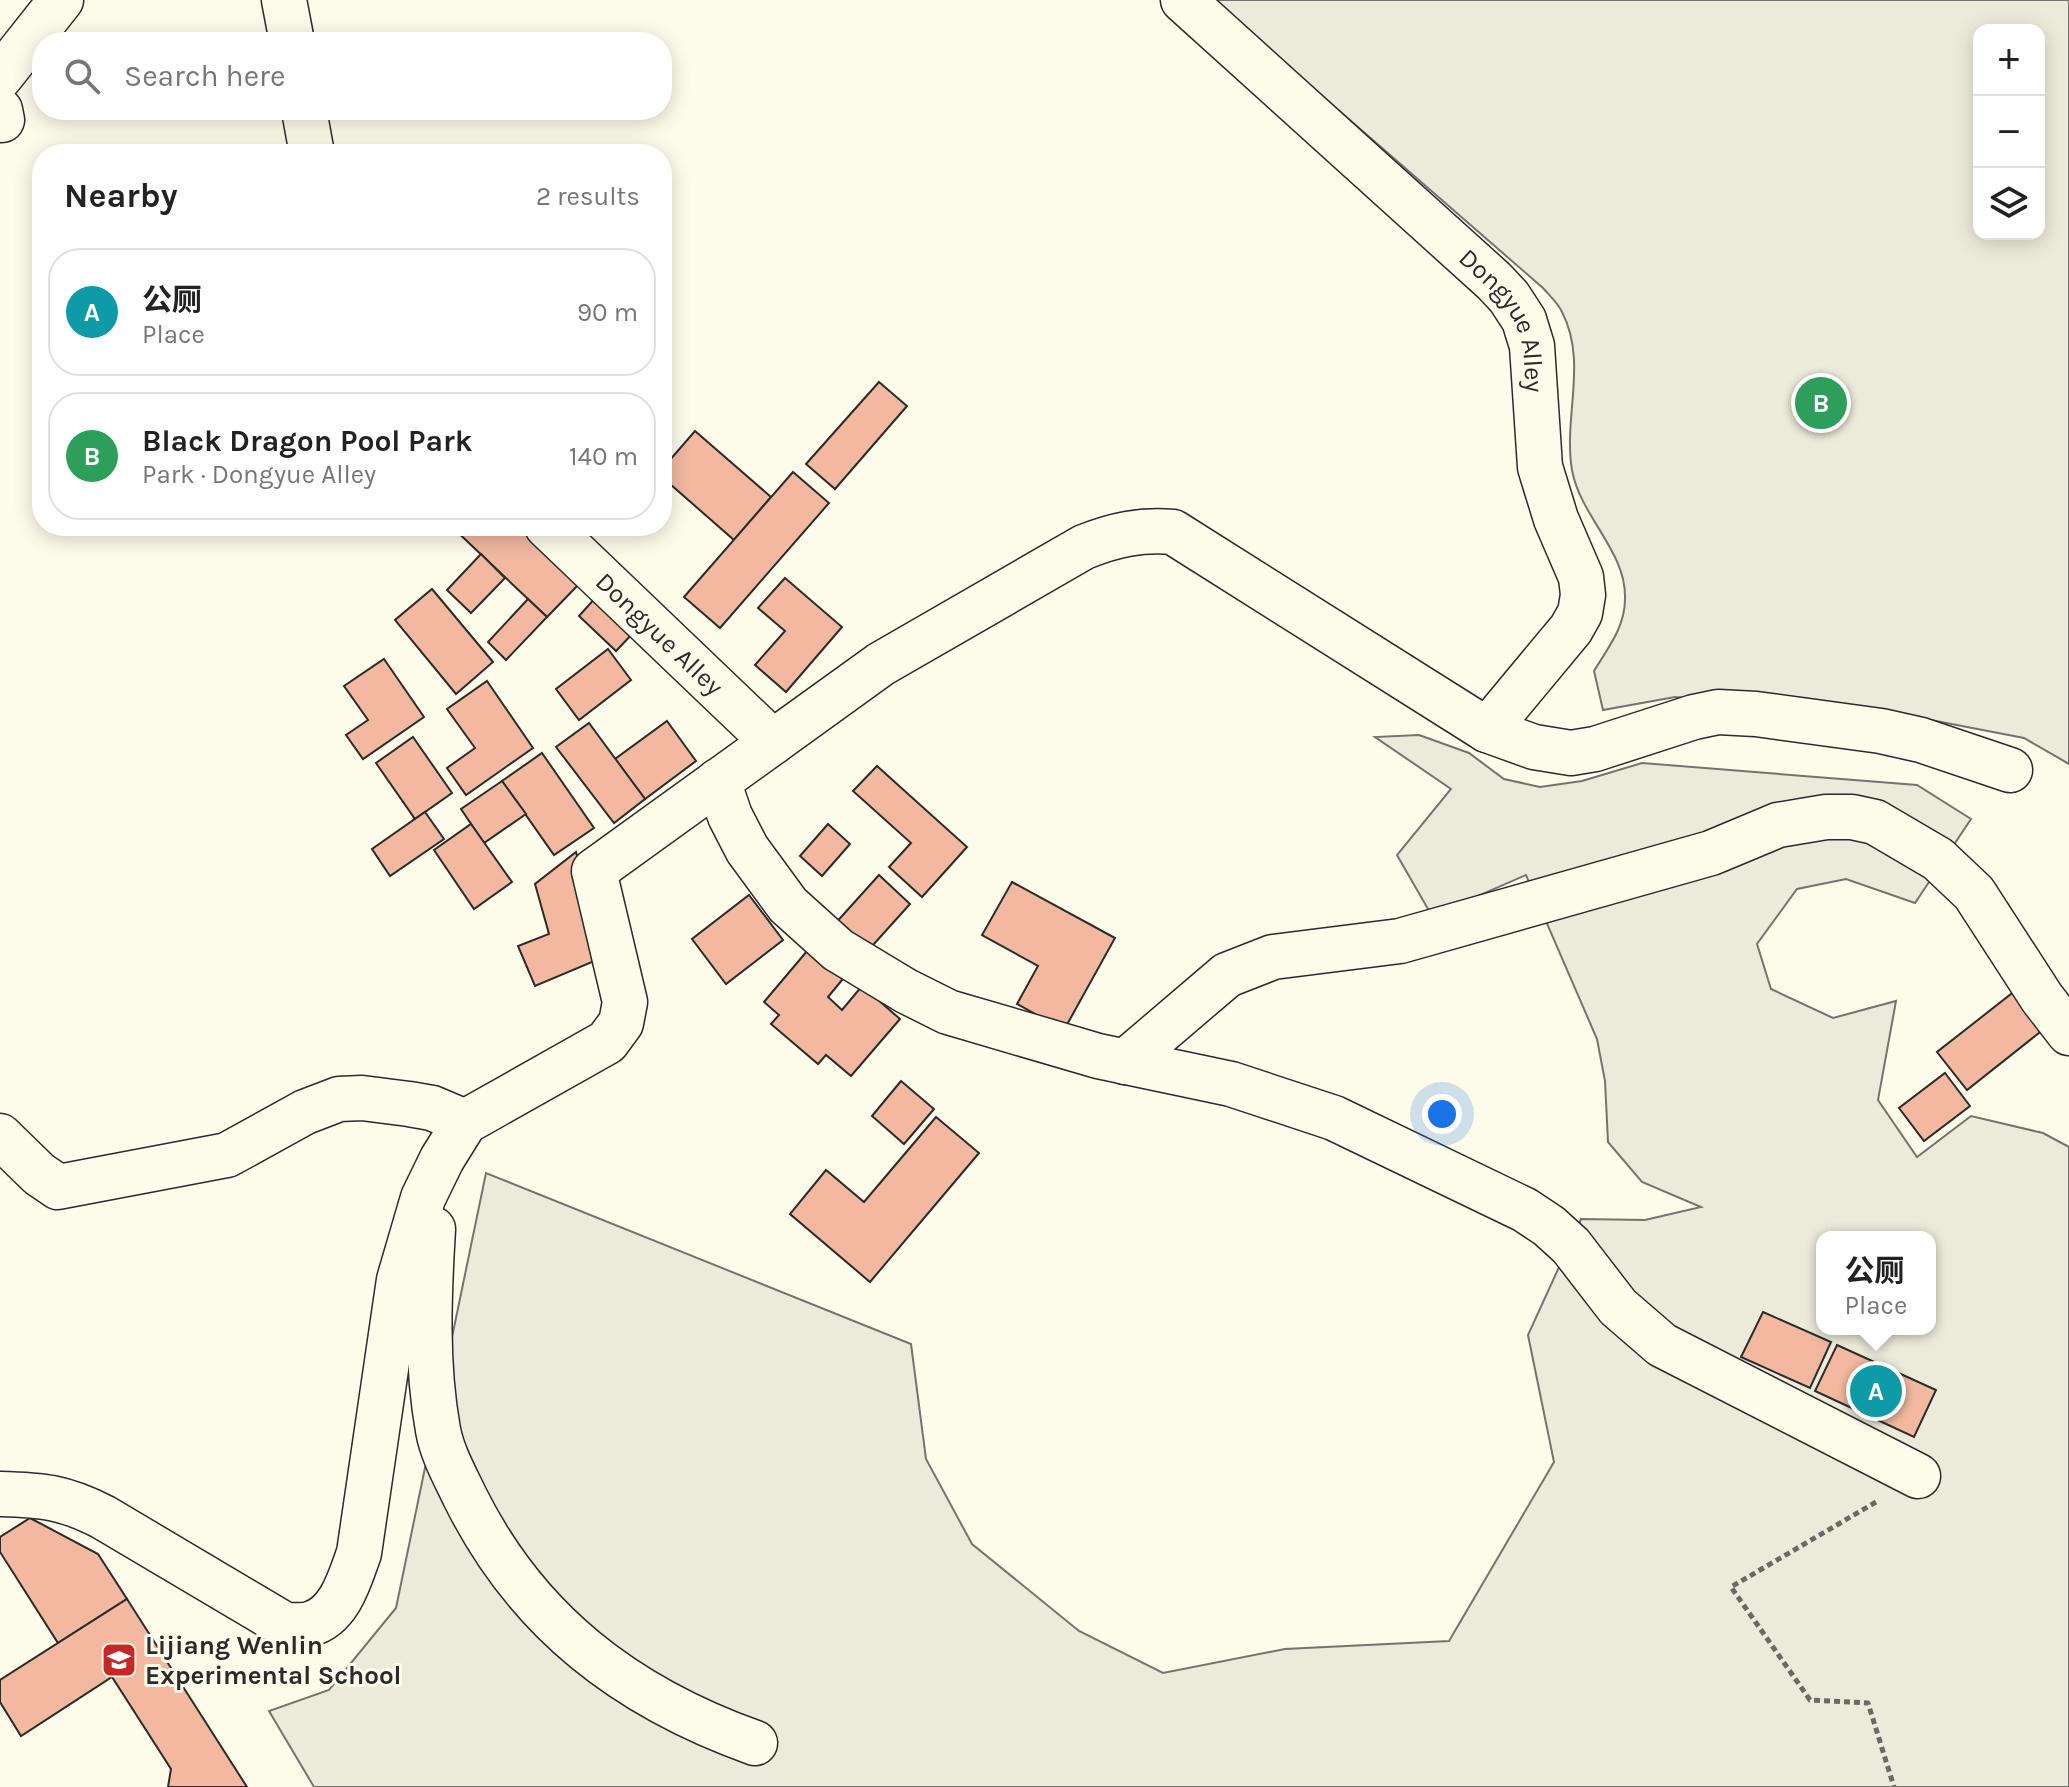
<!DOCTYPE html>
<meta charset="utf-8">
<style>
:root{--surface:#fff;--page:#f6f6f6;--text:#222;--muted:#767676;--line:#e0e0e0;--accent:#c62828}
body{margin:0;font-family:Karla,"Noto Sans SC",sans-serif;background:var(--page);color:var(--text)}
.controls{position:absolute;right:24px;top:24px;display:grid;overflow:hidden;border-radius:16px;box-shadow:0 4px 20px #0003}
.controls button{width:72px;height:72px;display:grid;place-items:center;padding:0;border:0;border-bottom:2px solid var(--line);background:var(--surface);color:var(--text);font:40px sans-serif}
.you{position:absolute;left:1442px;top:1114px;width:28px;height:28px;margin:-20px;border:6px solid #fff;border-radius:50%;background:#1a73e8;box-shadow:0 0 0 12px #1a73e833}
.badge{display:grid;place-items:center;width:52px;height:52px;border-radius:50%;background:var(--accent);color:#fff;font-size:26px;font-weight:700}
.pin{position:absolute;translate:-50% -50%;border:4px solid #fff;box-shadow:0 2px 8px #0006}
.popup{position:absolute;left:1816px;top:1231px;width:120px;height:104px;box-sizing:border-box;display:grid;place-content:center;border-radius:16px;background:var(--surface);filter:drop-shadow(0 2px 6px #0005);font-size:26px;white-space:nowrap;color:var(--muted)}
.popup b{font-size:30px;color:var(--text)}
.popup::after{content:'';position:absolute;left:50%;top:100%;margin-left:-16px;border:16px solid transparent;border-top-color:var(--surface)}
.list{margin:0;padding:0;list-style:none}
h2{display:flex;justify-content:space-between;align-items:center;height:104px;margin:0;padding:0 32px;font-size:34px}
h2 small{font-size:26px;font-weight:400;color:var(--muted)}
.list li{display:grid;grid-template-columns:52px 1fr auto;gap:24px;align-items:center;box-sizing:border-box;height:128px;margin:0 16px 16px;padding:0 16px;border:2px solid var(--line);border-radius:32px}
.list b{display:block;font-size:30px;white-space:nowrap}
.list p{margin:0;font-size:26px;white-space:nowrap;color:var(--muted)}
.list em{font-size:26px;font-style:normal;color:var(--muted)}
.icon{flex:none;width:44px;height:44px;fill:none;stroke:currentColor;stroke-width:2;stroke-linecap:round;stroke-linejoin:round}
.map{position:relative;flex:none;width:2069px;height:1787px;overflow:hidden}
.search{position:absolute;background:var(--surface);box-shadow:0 4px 20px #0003;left:32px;top:32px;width:640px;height:88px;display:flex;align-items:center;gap:20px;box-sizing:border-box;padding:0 28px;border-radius:32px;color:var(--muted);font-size:30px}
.panel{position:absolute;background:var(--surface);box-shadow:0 4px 20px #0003;left:32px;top:144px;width:640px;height:392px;border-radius:32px}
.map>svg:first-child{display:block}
</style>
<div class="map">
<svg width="2069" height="1787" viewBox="0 0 2069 1787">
<rect width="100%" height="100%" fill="#fdfbea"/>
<g fill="#ecebdb" stroke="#74746e" stroke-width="2" fill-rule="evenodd">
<path d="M1212 0H2069V764L2024 738 1905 715 1675 697 1603 710 1594 671C1608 648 1625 627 1625 599 1627 552 1580 516 1572 470 1563 417 1588 362 1562 312 1558 303 1549 295 1543 288ZM1979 30H2039V234H1979Z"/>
<path d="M1419 735 1469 753 1504 779 1540 787 1582 781 1642 763 1917 785 1971 819 1915 903 1846 879 1797 889 1757 944 1771 989 1833 1018 1896 1001 1878 1100 1917 1157 1971 1116 2043 1133 2069 1147V1787H314L269 1711 329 1690 396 1608 486 1173 911 1344 926 1459 972 1544 1079 1631 1163 1673 1285 1649 1449 1641 1554 1462 1528 1335 1581 1219 1645 1220 1701 1207 1642 1182 1608 1142 1605 1081 1597 1039 1526 875 1432 916 1397 855 1451 789 1375 737ZM1822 1237H1930V1329H1822Z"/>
</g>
<g fill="#f2b8a0" stroke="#2b2b2b" stroke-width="2">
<path d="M879 382 907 406 835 489 806 464Z"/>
<path d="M695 431 771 497 734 540 662 477V469Z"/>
<path d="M793 472 829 503 720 628 684 597Z"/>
<path d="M451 526H521L580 583 547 617Z"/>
<path d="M481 554 505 578 471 613 447 590Z"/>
<path d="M785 578 842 627 786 692 755 665 785 631 758 608Z"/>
<path d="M432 589 493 662 456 694 395 620Z"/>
<path d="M598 595 635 631 616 651 579 616Z"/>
<path d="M528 599 547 617 506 660 488 642Z"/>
<path d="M608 649 631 680 579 720 556 689Z"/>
<path d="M384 659 424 717 363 759 346 735 368 720 344 686Z"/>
<path d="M487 681 533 748 466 795 447 768 475 748 447 709Z"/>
<path d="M667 721 696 761 645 799 615 759Z"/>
<path d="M589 723 645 799 614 823 556 747Z"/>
<path d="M413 737 452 793 415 819 376 763Z"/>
<path d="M542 753 594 828 554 855 502 781Z"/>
<path d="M877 766 967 847 922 897 889 867 911 843 853 791Z"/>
<path d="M502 781 526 814 484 843 461 809Z"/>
<path d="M425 812 444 839 390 876 372 849Z"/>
<path d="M471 824 512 882 474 909 434 850Z"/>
<path d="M828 824 850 844 822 876 800 856Z"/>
<path d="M576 852 604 957 535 986 518 946 549 934 535 884Z"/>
<path d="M879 875 910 904 864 955 833 926Z"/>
<path d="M1012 882 1115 938 1064 1030 1017 1004 1038 966 982 935Z"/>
<path d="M749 895 783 940 726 984 692 939Z"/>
<path d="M813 944 847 974 828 997 842 1010 862 986 900 1019 851 1076 826 1055 818 1064 771 1024 779 1015 764 1002Z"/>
<path d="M2025 983 2054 1021 1967 1090 1937 1052Z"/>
<path d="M1945 1073 1970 1106 1924 1141 1899 1108Z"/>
<path d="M901 1081 934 1109 904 1144 872 1116Z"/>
<path d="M936 1117 979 1153 870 1282 790 1214 826 1170 864 1202Z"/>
<path d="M1763 1312 1831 1342 1810 1388 1741 1357Z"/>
<path d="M1837 1345 1936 1390 1914 1437 1815 1391Z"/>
<path d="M30 1518 98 1554 127 1599 58 1643 0 1552V1537Z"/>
<path d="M127 1599 247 1787H168L171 1769 112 1677 21 1736 0 1702V1680Z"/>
</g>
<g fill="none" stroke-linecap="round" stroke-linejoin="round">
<defs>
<g id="minor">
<path d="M284 0 292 42"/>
<path id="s1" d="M1183 0 1494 281 1509 297 1524 320 1532 346 1540 467 1556 519 1581 577 1583 595 1580 613 1571 629 1487 730"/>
<path d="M0 77 61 0"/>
<path d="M0 110 2 120"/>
<path d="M304 110 312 154"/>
<path id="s2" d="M547 526 773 742"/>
<path d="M718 781 730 816 747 849 788 905 838 950 906 991 948 1012 1098 1056 1231 1084 1334 1118 1525 1210 1549 1226 1571 1246 1618 1307 1662 1345 1918 1476"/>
<path d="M1125 1062 1227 975 1273 957 1400 941 1711 853 1778 825 1826 817H1852L1875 822 1938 859 1974 893 2042 998 2069 1033"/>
<path d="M0 1136 39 1174 58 1187 227 1155 305 1112 339 1099 362 1098 409 1104 432 1108 465 1122"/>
<path d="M433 1229C429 1295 426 1364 438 1430 442 1453 455 1476 465 1497 527 1622 626 1697 755 1743"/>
<path d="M0 1494C43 1495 64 1497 103 1517L285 1625C293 1625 303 1626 310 1624 340 1616 350 1578 359 1553L399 1280 423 1198 442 1159 465 1122 607 1042 621 1023 625 1002 594 871 881 664 1084 547C1114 535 1141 529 1173 532L1487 730 1534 747 1571 753 1595 749 1694 717 1718 712 1756 714 1881 731 1921 740 2010 770"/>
</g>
</defs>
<use href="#minor" stroke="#2b2b2b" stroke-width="47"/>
<path stroke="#6a6964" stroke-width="5" stroke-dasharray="6 4" stroke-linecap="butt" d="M1876 1502 1731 1587 1810 1700 1868 1703 1894 1787"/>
<use href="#minor" stroke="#fdfbea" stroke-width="44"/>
</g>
<defs>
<symbol id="school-square" viewBox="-11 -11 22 22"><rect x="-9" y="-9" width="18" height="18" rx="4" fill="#c62828" stroke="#fdfbea"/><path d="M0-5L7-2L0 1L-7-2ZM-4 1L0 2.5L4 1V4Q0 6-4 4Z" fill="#fff"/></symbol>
</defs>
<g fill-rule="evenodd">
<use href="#school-square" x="99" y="1640" width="40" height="40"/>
</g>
<g text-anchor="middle" stroke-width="6" stroke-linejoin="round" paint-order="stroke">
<g font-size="26" fill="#2b2b2b" stroke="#fdfbea">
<text dy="9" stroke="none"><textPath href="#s1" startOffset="460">Dongyue Alley</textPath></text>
<text dy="9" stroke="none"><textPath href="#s2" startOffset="156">Dongyue Alley</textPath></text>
</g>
<g font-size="26" font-weight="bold" fill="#2b2b2b" stroke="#fdfbea" text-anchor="start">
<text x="145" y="1654">Lijiang Wenlin<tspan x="145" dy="30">Experimental School</tspan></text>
</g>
</g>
</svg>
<div class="controls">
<button>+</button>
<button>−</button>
<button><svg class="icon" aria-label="layers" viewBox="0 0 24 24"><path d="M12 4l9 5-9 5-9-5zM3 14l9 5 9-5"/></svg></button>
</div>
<div class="you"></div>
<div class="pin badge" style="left:1876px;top:1391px;background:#0f9aa8">A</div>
<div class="popup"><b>公厕</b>Place</div>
<div class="pin badge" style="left:1821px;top:403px;background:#2e9e5b">B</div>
<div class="search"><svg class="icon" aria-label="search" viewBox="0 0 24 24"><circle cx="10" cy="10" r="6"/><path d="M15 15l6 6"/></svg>Search here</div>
<section class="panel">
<h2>Nearby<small>2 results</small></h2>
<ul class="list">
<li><span class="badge" style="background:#0f9aa8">A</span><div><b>公厕</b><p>Place</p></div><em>90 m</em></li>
<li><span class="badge" style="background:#2e9e5b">B</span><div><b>Black Dragon Pool Park</b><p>Park · Dongyue Alley</p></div><em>140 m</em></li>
</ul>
</section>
</div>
